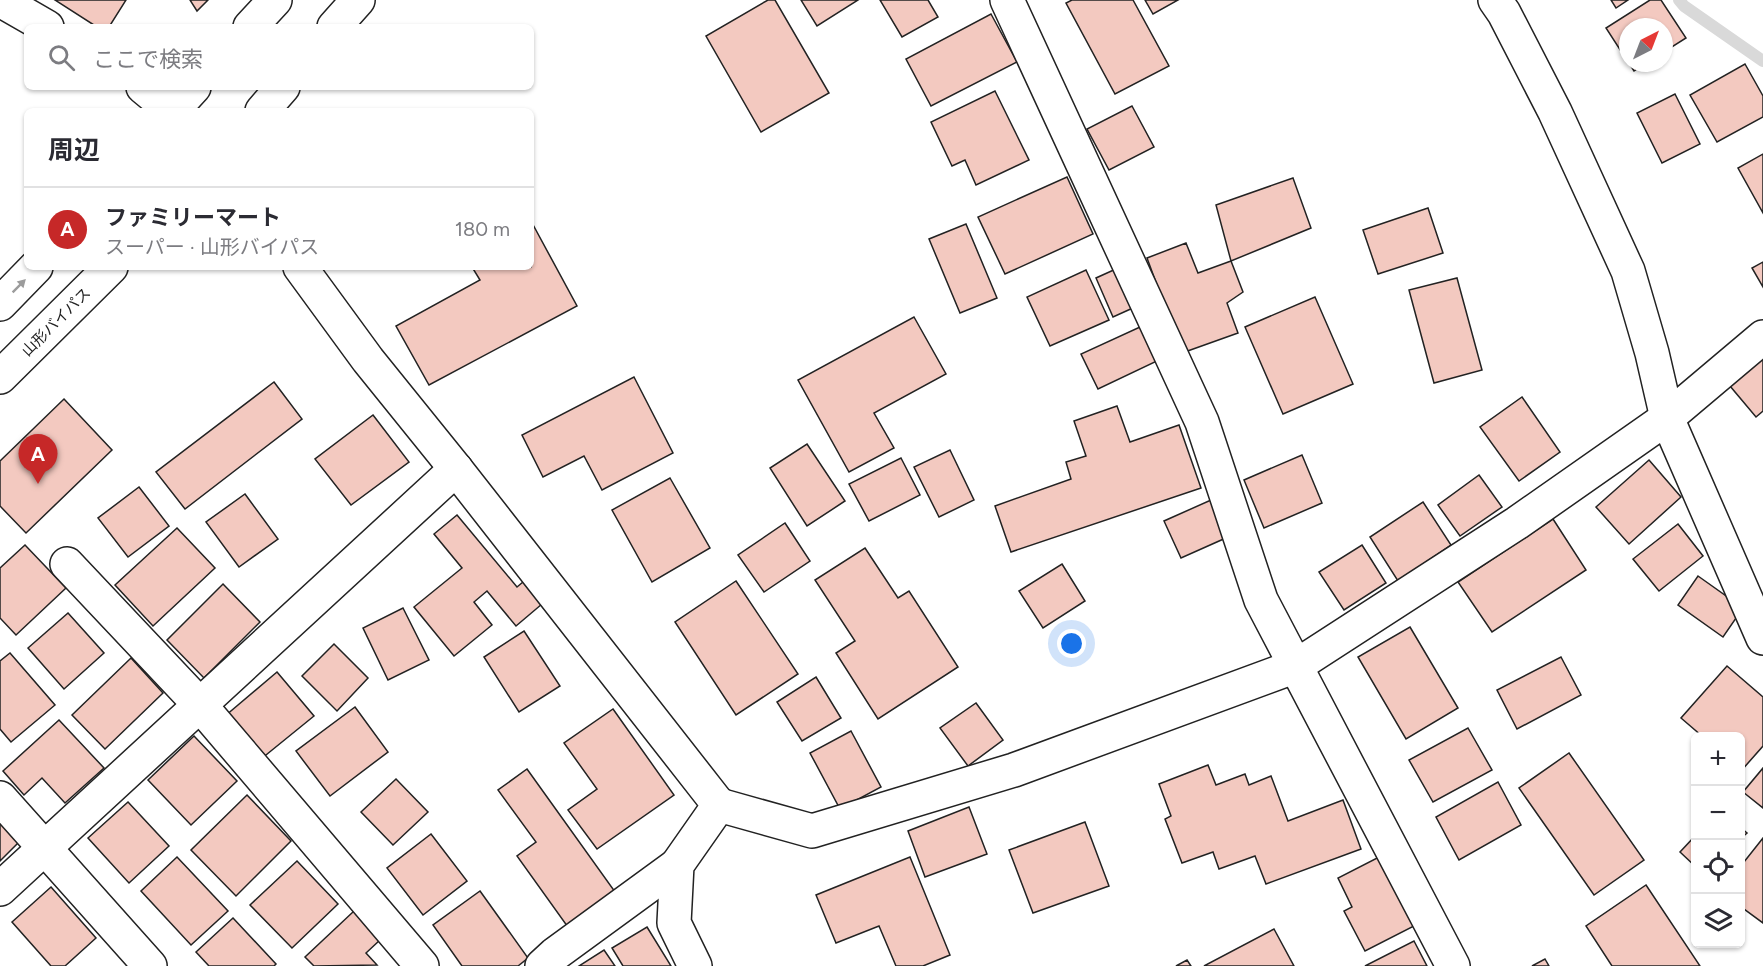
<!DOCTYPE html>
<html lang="ja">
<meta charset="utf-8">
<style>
:root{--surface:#fff;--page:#f7f7f7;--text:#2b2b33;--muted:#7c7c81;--line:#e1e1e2;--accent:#c62828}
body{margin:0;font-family:Figtree,"Noto Sans JP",sans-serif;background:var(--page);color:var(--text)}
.controls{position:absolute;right:18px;bottom:18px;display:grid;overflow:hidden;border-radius:9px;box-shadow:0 2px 4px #0004}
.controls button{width:54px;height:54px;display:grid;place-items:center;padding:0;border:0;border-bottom:2px solid var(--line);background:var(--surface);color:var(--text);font:30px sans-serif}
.compass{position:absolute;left:1619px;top:18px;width:54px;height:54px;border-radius:50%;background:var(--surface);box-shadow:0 2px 4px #0004;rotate:42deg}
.you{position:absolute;left:1072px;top:644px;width:21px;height:21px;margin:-15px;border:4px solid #fff;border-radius:50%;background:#1a73e8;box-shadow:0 0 0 9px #1a73e833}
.badge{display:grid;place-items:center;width:39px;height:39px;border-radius:50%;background:var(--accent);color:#fff;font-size:20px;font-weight:700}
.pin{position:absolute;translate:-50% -50px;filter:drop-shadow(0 2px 3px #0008)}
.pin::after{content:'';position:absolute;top:32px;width:21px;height:18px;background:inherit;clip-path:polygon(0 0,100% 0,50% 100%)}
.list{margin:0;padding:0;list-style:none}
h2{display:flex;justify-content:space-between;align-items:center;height:78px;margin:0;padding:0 24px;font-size:26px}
h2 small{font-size:20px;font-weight:400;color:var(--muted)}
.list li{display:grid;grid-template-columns:39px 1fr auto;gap:18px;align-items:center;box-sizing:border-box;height:84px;padding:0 24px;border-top:2px solid var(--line)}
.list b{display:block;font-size:22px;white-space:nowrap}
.list p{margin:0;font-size:20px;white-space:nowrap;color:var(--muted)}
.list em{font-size:20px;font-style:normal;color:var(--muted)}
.icon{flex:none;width:33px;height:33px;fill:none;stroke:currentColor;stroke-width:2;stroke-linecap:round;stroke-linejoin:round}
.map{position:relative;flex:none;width:1763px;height:966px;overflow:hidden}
.search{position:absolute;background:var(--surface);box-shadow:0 2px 4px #0004;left:24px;top:24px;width:510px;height:66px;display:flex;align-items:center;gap:15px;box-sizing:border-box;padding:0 21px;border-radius:9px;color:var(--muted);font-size:22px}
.panel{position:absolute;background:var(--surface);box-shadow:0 2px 4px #0004;left:24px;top:108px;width:510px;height:162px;border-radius:9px}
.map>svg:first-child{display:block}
</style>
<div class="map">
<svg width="1763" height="966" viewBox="0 0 1763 966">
<rect width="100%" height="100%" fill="#fff"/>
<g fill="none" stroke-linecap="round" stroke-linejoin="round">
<path stroke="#d9d9d9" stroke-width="12" d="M1679 0 1684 6 1763 61"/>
</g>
<g fill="#f3c9c0" stroke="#222" stroke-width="1.5">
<path d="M55 0H126L109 27H97Z"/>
<path d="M190 0H208L197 11Z"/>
<path d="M768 0H775L829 93 761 132 706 36Z"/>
<path d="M801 0H858L817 26Z"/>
<path d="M880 0H928L938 17 902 37Z"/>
<path d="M1072 0H1133L1169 66 1115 94 1066 3Z"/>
<path d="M1145 0H1178L1153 14Z"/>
<path d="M1611 0H1628L1616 8Z"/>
<path d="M1650 0H1661L1686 38 1664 52V27H1628V62L1606 28Z"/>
<path d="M991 14 1017 62 931 106 906 59Z"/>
<path d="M1629 63H1646L1634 71Z"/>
<path d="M1745 64 1763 96V117L1717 142 1690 95Z"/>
<path d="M995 91 1029 160 976 185 965 160 952 166 931 122Z"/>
<path d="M1675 94 1700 144 1662 163 1637 113Z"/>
<path d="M1132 106 1154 147 1109 170 1087 129Z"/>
<path d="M1763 154V213L1738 168Z"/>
<path d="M1067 177 1093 234 1005 274 978 217Z"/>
<path d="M1293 178 1311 228 1231 261 1216 205Z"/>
<path d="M1428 208 1443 253 1378 274 1363 230Z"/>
<path d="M531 221 577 306 429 385 396 326 480 280 472 267H531Z"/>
<path d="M966 224 997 298 960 313 929 239Z"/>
<path d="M1186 243 1198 273 1231 261 1243 292 1227 303 1238 333 1182 353 1147 258Z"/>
<path d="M1763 262V287L1752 268Z"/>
<path d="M1118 268 1135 307 1113 317 1096 278Z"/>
<path d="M1086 270 1109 320 1050 346 1027 297Z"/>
<path d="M1457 278 1482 370 1434 383 1409 290Z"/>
<path d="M1315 297 1353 384 1283 414 1245 327Z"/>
<path d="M914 317 946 374 874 413 894 448 849 472 798 380Z"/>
<path d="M1140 327 1157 361 1098 389 1081 354Z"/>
<path d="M1763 358V411L1756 417 1730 386Z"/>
<path d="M634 377 673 453 602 490 584 456 543 477 522 435Z"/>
<path d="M274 382 302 419 185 509 156 472Z"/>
<path d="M1522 397 1560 452 1519 481 1480 427Z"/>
<path d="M64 399 112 450 26 533 0 506V461Z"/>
<path d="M1117 406 1130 442 1179 425 1201 488 1011 552 995 506 1071 479 1066 462 1086 456 1074 421Z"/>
<path d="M373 415 409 462 351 505 315 459Z"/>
<path d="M807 444 845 501 807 526 770 468Z"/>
<path d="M950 450 974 500 939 517 914 467Z"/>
<path d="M1302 455 1322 503 1264 528 1244 480Z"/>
<path d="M901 458 920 495 869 521 849 484Z"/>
<path d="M1649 460 1681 497 1629 544 1596 507Z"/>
<path d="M1479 475 1502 507 1460 536 1438 505Z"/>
<path d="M670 478 710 548 652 582 612 510Z"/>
<path d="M139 487 169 526 128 557 98 518Z"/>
<path d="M245 494 278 539 239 567 206 522Z"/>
<path d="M1211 500 1228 537 1181 558 1164 521Z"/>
<path d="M1423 502 1451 545 1398 581 1370 537Z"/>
<path d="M457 515 517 587 523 582 542 604 516 626 487 591 474 602 492 625 454 656 414 607 462 568 434 534Z"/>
<path d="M1553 519 1586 570 1492 632 1458 582Z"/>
<path d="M785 523 810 561 764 592 738 555Z"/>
<path d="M1678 524 1703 556 1659 591 1633 559Z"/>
<path d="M177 528 215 568 153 626 115 585Z"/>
<path d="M25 545 66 588 16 635 0 618V568Z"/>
<path d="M1362 545 1386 583 1344 610 1319 572Z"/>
<path d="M865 548 898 598 909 591 958 667 878 719 836 653 855 641 815 580Z"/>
<path d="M1062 564 1085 601 1043 628 1019 591Z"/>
<path d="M1698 576 1743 608 1723 637 1678 605Z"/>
<path d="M736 581 798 674 736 715 675 622Z"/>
<path d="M223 584 260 622 204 678 167 640Z"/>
<path d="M403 608 429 660 388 680 363 628Z"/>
<path d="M68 613 104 653 64 689 28 648Z"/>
<path d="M1410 627 1458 708 1406 739 1358 657Z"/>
<path d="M524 631 560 686 519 712 484 657Z"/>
<path d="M334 644 368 678 337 711 302 676Z"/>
<path d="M10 653 55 705 11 742 0 729V661Z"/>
<path d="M1561 657 1581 695 1517 729 1497 690Z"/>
<path d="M131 658 163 693 105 749 72 715Z"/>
<path d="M1727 666 1763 697V746L1741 771 1740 736H1702L1681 718Z"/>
<path d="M277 672 314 716 261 759 225 716Z"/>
<path d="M816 677 841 718 802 741 777 702Z"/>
<path d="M976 703 1003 740 968 766 940 728Z"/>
<path d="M355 707 388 752 330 796 296 751Z"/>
<path d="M613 709 674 795 597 849 568 810 597 789 564 743Z"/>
<path d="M59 720 104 768 65 803 42 778 24 795 3 771Z"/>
<path d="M1468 728 1492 770 1433 802 1409 760Z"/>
<path d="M851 731 881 787 840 809 810 753Z"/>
<path d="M194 736 237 781 191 825 148 780Z"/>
<path d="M1569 753 1644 860 1594 895 1519 788Z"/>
<path d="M1208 765 1216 785 1245 774 1249 785 1271 776 1288 821 1343 800 1361 849 1266 884 1255 856 1219 869 1213 852 1182 863 1165 819 1171 816 1159 784Z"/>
<path d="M1763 768V808L1743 792Z"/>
<path d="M527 769 618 896 570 930 517 856 536 842 498 790Z"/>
<path d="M396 779 428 812 393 845 361 812Z"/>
<path d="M1498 782 1521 825 1459 860 1436 817Z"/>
<path d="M247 795 291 841 236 896 191 850Z"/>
<path d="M128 802 169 846 129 883 88 838Z"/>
<path d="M969 807 987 854 925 877 908 831Z"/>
<path d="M0 822 19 842 0 861Z"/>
<path d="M1085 822 1109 886 1033 913 1009 850Z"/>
<path d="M1740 827 1747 833 1740 839Z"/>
<path d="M431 834 467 881 423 915 387 868Z"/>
<path d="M1696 835V867L1680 852Z"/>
<path d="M1763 838V923L1740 906V867Z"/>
<path d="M1381 856 1416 925 1365 951 1344 911 1352 907 1338 878Z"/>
<path d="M177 857 228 911 191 945 141 891Z"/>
<path d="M910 857 950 955 923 966H896L879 926 836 943 816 895Z"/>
<path d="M297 861 338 904 292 948 250 905Z"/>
<path d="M1646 885 1700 966H1612L1586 926Z"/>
<path d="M51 887 96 938 65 966H51L12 922Z"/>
<path d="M480 891 528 958 518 966H462L433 925Z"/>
<path d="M354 911 380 940 366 953 377 965 314 966 305 957Z"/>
<path d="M233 918 276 964 274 966H209L196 952Z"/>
<path d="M647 927 671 966H623L612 948Z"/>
<path d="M1274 929 1294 966H1204Z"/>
<path d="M1414 941 1427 966H1365Z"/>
<path d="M604 950 615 966H579Z"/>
<path d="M1545 959 1549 966H1532Z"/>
<path d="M1187 960 1191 966H1176Z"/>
</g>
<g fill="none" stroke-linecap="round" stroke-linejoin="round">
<defs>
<g id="minor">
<path d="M0 0 47 27"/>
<path d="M1007 0 1202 422 1261 600 1453 966"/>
<path d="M1495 0 1504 13 1555 112 1628 271 1652 353 1667 418 1763 638"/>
<path d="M143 87 172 111"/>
<path d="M300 267 368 360 456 469 719 805 677 865 674 923 695 966"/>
<path d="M67 564 200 705 422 966"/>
<path d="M0 798 150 966"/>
<path d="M719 805 812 831 1014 770 1296 666 1517 523 1667 418 1763 337"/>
<path d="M0 889 456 469"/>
<path d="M542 966 555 954 677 865"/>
</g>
<g id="highway">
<path d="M250 27 275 0"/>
<path d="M334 27 358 0"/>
<path d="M172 111 194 87"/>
<path d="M262 111 283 87"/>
<path d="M0 304 36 267"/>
<path d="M0 377 111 267"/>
</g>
</defs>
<use href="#minor" stroke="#222" stroke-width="36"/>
<use href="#highway" stroke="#222" stroke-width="36"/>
<use href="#minor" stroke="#fff" stroke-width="33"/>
<use href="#highway" stroke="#fff" stroke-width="33"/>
</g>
<defs><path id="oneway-solid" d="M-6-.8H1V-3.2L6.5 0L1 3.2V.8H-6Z" transform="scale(1.5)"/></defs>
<use fill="#9c9c9c" href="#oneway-solid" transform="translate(19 286) rotate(-45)"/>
<g text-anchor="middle" stroke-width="4.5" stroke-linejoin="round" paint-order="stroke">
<g font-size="15" fill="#222" stroke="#fff">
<text transform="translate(56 322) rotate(-45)" y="5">山形バイパス</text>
</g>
</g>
</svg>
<div class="controls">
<button>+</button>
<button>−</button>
<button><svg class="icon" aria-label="locate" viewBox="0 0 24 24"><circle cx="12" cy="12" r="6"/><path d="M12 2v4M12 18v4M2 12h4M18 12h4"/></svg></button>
<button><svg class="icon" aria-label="layers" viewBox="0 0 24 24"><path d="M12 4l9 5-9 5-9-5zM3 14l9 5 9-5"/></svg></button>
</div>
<svg class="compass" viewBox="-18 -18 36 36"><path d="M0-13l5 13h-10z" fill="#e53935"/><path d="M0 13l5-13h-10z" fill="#7c7c81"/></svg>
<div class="you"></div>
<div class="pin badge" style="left:38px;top:484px">A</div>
<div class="search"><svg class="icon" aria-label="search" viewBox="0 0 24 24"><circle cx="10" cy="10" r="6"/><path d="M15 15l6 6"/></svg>ここで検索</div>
<section class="panel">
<h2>周辺<small></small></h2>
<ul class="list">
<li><span class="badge">A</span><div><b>ファミリーマート</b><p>スーパー · 山形バイパス</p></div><em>180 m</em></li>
</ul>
</section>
</div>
